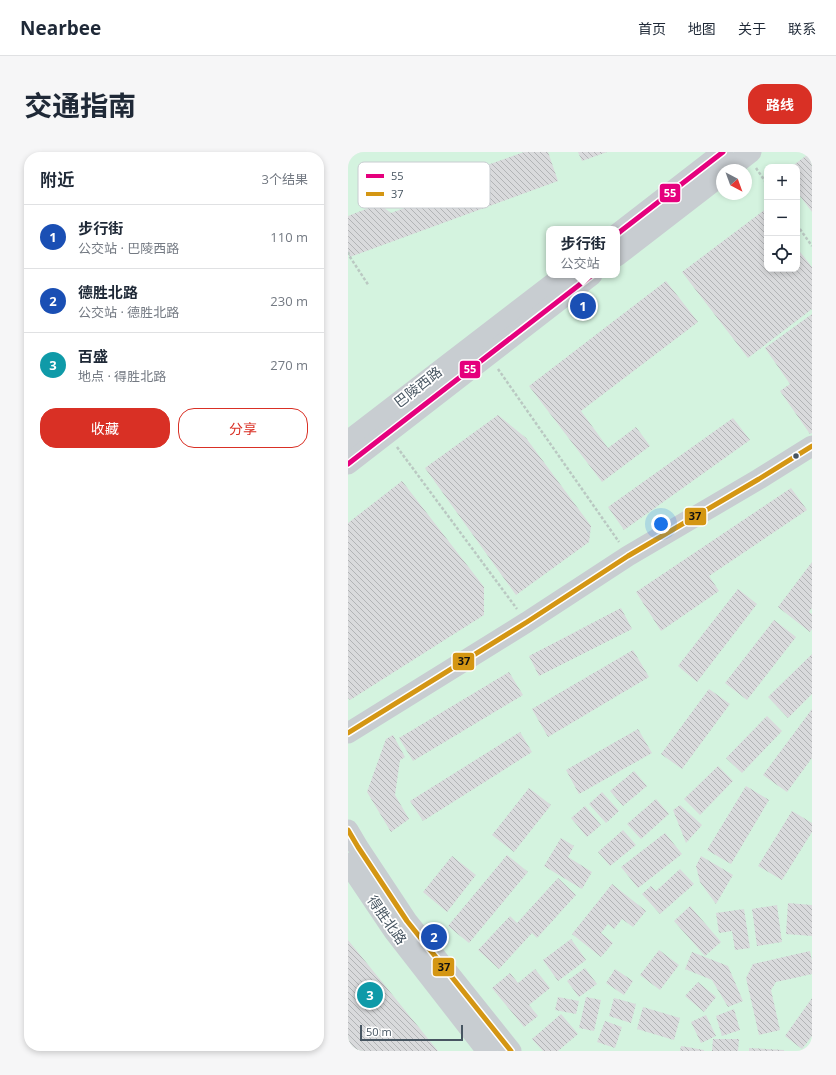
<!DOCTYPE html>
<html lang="zh">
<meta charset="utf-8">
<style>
:root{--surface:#fff;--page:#f6f6f7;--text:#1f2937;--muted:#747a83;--line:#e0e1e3;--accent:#d93025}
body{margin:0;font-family:"Open Sans","Noto Sans SC",sans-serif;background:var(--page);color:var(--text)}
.controls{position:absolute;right:12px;top:12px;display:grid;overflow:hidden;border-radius:8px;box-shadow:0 2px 6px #0003}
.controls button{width:36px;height:36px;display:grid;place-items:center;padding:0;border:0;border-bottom:1px solid var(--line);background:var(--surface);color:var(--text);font:20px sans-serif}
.compass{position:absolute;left:368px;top:12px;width:36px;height:36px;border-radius:50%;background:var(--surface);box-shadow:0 2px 6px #0003;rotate:139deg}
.scale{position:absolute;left:12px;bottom:10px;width:103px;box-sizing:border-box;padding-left:4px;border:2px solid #475561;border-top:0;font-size:11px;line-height:14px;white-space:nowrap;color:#475561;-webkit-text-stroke:3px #fff;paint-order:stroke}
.you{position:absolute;left:313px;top:372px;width:14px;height:14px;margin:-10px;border:3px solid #fff;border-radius:50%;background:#1a73e8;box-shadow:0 0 0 6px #1a73e833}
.badge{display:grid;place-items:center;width:26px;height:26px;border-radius:50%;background:var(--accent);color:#fff;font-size:13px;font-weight:700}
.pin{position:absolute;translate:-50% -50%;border:2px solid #fff;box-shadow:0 1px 4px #0006}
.popup{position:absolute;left:198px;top:74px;width:74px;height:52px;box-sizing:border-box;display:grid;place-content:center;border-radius:8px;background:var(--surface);filter:drop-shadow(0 1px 3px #0005);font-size:13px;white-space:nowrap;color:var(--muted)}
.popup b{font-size:15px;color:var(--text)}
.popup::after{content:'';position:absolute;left:50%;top:100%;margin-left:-8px;border:8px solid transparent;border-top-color:var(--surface)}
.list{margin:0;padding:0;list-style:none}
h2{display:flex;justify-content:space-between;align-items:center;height:52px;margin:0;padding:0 16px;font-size:17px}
h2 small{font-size:13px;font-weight:400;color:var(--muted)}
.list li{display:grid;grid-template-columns:26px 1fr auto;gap:12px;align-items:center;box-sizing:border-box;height:64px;padding:0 16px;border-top:1px solid var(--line)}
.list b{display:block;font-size:15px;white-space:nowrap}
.list p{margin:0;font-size:13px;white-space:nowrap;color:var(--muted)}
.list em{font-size:13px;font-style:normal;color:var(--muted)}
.actions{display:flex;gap:8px;padding:12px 16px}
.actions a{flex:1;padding:9px 0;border:1px solid var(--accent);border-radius:16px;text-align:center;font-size:14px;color:var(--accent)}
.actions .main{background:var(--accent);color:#fff}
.icon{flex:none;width:22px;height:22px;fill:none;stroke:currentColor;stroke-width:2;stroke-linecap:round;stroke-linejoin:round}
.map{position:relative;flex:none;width:464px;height:899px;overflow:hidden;border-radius:16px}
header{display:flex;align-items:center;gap:24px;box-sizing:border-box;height:56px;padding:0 20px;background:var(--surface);border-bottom:1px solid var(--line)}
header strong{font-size:19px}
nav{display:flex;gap:22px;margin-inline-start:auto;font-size:14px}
.intro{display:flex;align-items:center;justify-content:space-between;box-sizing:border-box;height:96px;padding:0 24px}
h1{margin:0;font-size:28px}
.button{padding:10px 18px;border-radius:16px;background:var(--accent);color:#fff;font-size:14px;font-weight:700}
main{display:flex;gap:24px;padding:0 24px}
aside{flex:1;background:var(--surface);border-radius:16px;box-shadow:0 2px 6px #0003}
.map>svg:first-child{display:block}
</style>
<header>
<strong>Nearbee</strong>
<nav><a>首页</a><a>地图</a><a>关于</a><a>联系</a></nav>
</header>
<div class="intro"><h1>交通指南</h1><a class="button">路线</a></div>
<main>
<aside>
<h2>附近<small>3个结果</small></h2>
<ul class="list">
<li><span class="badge" style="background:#1a4fb4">1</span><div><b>步行街</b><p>公交站 · 巴陵西路</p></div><em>110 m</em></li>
<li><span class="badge" style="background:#1a4fb4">2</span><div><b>德胜北路</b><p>公交站 · 德胜北路</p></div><em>230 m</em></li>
<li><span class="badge" style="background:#0f9aa8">3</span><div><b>百盛</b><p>地点 · 得胜北路</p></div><em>270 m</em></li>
</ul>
<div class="actions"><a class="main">收藏</a><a>分享</a></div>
</aside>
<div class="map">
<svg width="464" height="899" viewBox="0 0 464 899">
<defs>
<pattern id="building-back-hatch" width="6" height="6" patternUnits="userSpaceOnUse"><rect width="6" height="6" fill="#d9dadc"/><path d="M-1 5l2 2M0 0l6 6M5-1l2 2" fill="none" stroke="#b2b4b6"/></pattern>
</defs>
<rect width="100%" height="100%" fill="#f2f2f2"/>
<path fill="#d4f3df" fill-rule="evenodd" d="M0 0H464V899H0ZM419 15H449V117H419ZM374 18H398V42H374ZM201 77H269V123H201Z"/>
<g fill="url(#building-back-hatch)">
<path d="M176 0H200L210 29 2 105 0 100V64L31 52 43 61 132 28 128 17Z"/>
<path d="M230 0H259L234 9Z"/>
<path d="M463 0H464V60L449 40V15H443Z"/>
<path d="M419 56V117H449V96L464 115V157L400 206 334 120Z"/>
<path d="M318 129 350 170 233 259 260 296 288 275 302 294 254 330 181 234Z"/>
<path d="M464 162V281L462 282 432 239 442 232 417 196Z"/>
<path d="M150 263 178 286 243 374 241 390 168 443 77 316Z"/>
<path d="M385 266 402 288 276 378 260 355Z"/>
<path d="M54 329 136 435V463L2 548 0 546V371Z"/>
<path d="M443 336 459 358 361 424 371 439 313 479 288 440Z"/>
<path d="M464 410V456L461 460 464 462V477L462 480 430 455Z"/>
<path d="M390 437 409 452 349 530 330 514Z"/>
<path d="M273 456 284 477 191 524 181 504Z"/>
<path d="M426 468 448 485 399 548 377 531Z"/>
<path d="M285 498 301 525 200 585 184 557Z"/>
<path d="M464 502V542L440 566 420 545Z"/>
<path d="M161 520 175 543 65 609 51 586Z"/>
<path d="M361 537 382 552 334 617 313 602Z"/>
<path d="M464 557V606L439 640 415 623Z"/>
<path d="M419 564 434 579 394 621 378 606Z"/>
<path d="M290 577 304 601 231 642 218 618Z"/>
<path d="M172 580 184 600 75 669 62 649Z"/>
<path d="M45 583 57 605 52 608 47 643 61 667 43 680 19 640 38 587Z"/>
<path d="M370 614 385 629 352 663 336 647Z"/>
<path d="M286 619 299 634 275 654 262 639Z"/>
<path d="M398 634 421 648 383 712 359 698Z"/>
<path d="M181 636 203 653 166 700 144 683Z"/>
<path d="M254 640 271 659 258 671 241 652Z"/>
<path d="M308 647 321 662 293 687 279 672Z"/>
<path d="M332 653 354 673 338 691 325 658Z"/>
<path d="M237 654 253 673 239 685 223 666Z"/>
<path d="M444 659 464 671V680L434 728 410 714Z"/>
<path d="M275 678 288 693 262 714 250 700Z"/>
<path d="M317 681 334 702 290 736 273 715Z"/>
<path d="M213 686 226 694 220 705 244 720 234 737 196 714Z"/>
<path d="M159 703 180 720 121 791 100 774Z"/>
<path d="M104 704 128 723 99 760 75 740Z"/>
<path d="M353 704 385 723 368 752 352 730 348 714Z"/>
<path d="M332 717 346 732 312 762 294 742 303 734 308 739Z"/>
<path d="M210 726 228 743 189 786 184 781 151 817 130 798 162 764 169 771Z"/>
<path d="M264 732 298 759 285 775 274 767 266 777 260 772 253 781 265 791 253 805 224 782Z"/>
<path d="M440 751 464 753V784L438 782Z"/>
<path d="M429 753 434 790 409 794 404 757Z"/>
<path d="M342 754 373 790 357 804 326 769Z"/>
<path d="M396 757 402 796 387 798 384 779 371 781 368 761Z"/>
<path d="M223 787 238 808 210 829 195 808Z"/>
<path d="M0 788 90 899H0Z"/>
<path d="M311 798 331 813 312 838 292 823Z"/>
<path d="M462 799 464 809V822L428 830 423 838 432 878 411 883 398 826 405 812Z"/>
<path d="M344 800 380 814 395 849 380 855 364 828 337 817Z"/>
<path d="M237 816 249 832 231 845 219 829Z"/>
<path d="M187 817 202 836 181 853 190 864 176 875 144 836 162 821 170 831Z"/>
<path d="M267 817 285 829 276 843 258 831Z"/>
<path d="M350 830 368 845 356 860 337 844Z"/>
<path d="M210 845 231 849 228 862 207 858Z"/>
<path d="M238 845 253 848 246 879 231 876Z"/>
<path d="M266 846 288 852 283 871 261 864Z"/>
<path d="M464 846V884L454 897 437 884Z"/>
<path d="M295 855 332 866 326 888 289 877Z"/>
<path d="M386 857 392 878 374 884 368 864Z"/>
<path d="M213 862 230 882 210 899H195L184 887Z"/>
<path d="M358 863 368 884 353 891 343 870Z"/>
<path d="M257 869 274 875 267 896 249 890Z"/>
<path d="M365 887H391L390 899H364Z"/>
<path d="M333 894 356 898V899H332Z"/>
<path d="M401 896 436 898V899H401Z"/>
</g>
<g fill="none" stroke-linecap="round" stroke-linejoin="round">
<g stroke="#bac8c2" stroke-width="2.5" stroke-dasharray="3 2" stroke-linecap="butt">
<path d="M408 16 419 32"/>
<path d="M449 73 464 94"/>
<path d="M0 100 2 105 21 134"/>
<path d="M150 217 271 390"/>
<path d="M49 295 169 457"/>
</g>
<g stroke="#c8cdd1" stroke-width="21">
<path d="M380 18 403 0"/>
<path d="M269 82 375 0"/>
<path d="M269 104 374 23"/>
<path d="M0 289 216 123"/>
<path d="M0 312 244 123"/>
<path d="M0 581 179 470 280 404 411 327 464 294"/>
<path d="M0 678 10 695 59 769 163 899"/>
<path d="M0 711 45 778 139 899"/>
</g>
<defs>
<g id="bus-1">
<path d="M269 82 375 0"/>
<path d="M0 312 244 123"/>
</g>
<g id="bus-2">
<path d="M0 581 179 470 280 404 411 327 464 294"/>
<path d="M0 678 10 695 59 769 163 899"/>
</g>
</defs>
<use href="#bus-1" stroke="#fff" stroke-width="8"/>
<use href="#bus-2" stroke="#fff" stroke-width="8"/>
<use href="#bus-1" stroke="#e5007d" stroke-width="5"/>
<use href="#bus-2" stroke="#d49613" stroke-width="5"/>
</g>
<circle fill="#475561" stroke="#fff" stroke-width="1.5" cx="448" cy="304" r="3.5"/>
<g text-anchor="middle" stroke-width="3.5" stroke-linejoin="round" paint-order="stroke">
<g font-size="14" fill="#475561" stroke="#fff">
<text transform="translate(70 235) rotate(-38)" y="5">巴陵西路</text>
<text transform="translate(39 768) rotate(55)" y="5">得胜北路</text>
</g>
</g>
<rect x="10" y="10" width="132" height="46" rx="6" fill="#fff" stroke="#c8ccd0" stroke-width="1"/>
<rect x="18" y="22" width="18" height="4" fill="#e5007d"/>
<rect x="18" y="40" width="18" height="4" fill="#d49613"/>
<g font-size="11" fill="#475561">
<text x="43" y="28">55</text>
<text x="43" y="46">37</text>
</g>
<g stroke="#fff" stroke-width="1.5">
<rect x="311" y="31" width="22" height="20" rx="4" fill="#e5007d"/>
<rect x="111" y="208" width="22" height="19" rx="4" fill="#e5007d"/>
<rect x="336" y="355" width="23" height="19" rx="4" fill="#d49613"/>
<rect x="104" y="500" width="23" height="19" rx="4" fill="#d49613"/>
<rect x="84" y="805" width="23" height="20" rx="4" fill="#d49613"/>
</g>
<g font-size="11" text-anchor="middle" font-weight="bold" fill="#fff">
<text x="322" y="45">55</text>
<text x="122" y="221">55</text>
</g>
<g font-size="11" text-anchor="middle" font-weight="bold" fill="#111">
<text x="347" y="368">37</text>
<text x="116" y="513">37</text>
<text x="96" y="819">37</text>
</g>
</svg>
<div class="controls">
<button>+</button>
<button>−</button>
<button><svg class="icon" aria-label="locate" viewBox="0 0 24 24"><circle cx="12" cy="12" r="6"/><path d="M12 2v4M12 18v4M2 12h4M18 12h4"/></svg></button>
</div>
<svg class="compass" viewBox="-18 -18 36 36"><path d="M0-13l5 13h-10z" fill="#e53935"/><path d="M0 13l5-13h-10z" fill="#747a83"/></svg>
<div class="scale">50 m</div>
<div class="you"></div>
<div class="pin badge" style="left:235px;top:154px;background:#1a4fb4">1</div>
<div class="popup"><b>步行街</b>公交站</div>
<div class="pin badge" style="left:86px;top:785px;background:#1a4fb4">2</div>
<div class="pin badge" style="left:22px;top:843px;background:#0f9aa8">3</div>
</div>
</main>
